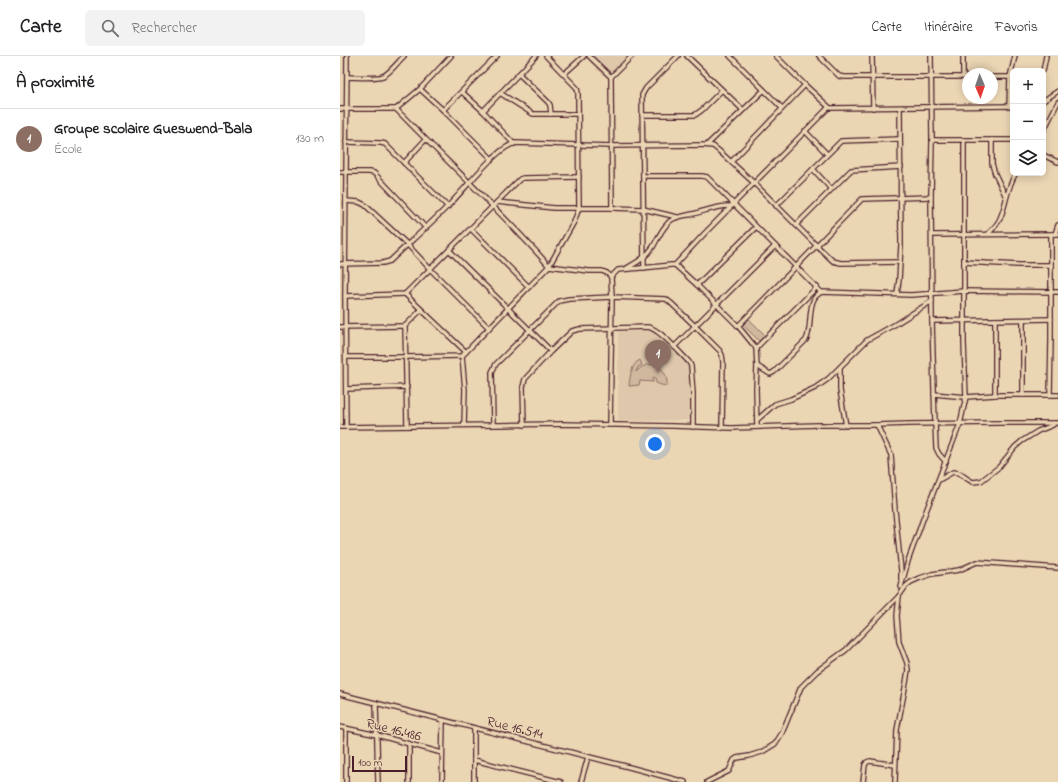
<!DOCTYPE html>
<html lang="fr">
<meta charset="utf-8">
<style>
:root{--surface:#fff;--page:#f2f2f2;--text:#202124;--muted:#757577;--line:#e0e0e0;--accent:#0f766e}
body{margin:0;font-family:"Indie Flower",sans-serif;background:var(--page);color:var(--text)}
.controls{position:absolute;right:12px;top:12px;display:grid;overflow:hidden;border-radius:6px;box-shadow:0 2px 10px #0003}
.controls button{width:36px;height:36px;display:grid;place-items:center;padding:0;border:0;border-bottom:1px solid var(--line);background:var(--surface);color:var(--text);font:20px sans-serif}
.compass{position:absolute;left:622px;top:12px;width:36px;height:36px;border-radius:50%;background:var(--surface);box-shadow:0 2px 10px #0003;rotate:178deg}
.scale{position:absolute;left:12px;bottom:10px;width:55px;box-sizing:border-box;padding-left:4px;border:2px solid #4a1f2b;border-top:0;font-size:11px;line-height:14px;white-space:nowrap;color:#4a1f2b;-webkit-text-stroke:3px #ebd6b4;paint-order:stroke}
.you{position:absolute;left:315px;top:388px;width:14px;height:14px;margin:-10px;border:3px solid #fff;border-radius:50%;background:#1a73e8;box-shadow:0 0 0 6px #1a73e833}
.badge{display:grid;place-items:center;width:26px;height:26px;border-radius:50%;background:var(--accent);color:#fff;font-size:13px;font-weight:700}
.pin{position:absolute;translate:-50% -33px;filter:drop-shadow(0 1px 2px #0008)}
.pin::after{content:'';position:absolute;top:21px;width:14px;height:12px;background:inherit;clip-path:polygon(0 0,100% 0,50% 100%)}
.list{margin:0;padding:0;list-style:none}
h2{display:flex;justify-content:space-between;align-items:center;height:52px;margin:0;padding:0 16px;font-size:17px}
h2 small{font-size:13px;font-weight:400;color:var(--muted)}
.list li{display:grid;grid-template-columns:26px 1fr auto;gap:12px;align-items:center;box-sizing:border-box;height:60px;padding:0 16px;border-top:1px solid var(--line)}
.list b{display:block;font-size:15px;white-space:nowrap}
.list p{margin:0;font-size:13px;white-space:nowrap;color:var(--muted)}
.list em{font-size:13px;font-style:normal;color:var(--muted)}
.icon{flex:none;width:22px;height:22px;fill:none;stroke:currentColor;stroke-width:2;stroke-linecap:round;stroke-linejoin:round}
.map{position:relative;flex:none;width:718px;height:726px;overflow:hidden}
header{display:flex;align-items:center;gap:24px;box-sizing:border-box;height:56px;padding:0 20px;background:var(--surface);border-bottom:1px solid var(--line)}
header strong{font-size:19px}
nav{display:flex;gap:22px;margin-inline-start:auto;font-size:14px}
.search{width:280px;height:36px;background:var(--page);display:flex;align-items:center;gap:10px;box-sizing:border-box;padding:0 14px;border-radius:6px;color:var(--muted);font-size:15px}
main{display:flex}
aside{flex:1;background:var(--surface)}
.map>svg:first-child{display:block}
</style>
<header>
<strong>Carte</strong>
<div class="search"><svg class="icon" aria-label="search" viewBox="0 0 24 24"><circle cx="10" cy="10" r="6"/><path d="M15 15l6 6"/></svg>Rechercher</div>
<nav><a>Carte</a><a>Itinéraire</a><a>Favoris</a></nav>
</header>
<main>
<aside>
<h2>À proximité<small></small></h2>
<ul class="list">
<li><span class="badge" style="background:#8d6e63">1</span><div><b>Groupe scolaire Gueswend-Bala</b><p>École</p></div><em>130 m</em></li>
</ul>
</aside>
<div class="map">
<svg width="718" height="726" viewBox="0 0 718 726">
<rect width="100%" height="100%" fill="#ebd6b4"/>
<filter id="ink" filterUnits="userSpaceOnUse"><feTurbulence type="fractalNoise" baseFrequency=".025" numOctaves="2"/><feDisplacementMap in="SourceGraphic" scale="8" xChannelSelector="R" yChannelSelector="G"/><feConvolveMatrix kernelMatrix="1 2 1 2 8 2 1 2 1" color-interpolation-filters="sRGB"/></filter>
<g filter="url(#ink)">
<g fill="#dec7aa">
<path d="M252 0H291L271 19Z"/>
<path d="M313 275 349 311V363L348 364 279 365 278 364V277L279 276Z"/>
</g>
<g fill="#d0b89e" stroke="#8d6c64">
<path d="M409 263 425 279 419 285 403 269Z"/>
<path d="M300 304 302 309 298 311 296 316C310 301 328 310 327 330L321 329 316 327 315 321 313 322V326L300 325 299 329 289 330C290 321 291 308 300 304Z"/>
</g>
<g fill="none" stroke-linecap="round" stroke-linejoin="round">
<defs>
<g id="street">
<path d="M249 0 271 21"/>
<path d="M347 0 403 54"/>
<path d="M390 0 442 52"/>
<path d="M436 0 465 29 490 52 673 50"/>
<path d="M479 0 499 20 503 21H628"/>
<path d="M532 0 533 52"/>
<path d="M591 0 592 84 591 141 592 265 595 367 596 392 599 398 606 406"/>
<path d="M703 15 706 0"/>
<path d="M179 18 208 46 210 49 211 58"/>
<path d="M224 18 244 0"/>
<path d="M7 21C15 21 36 23 43 20 50 17 58 6 64 0"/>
<path d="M623 21V0"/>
<path d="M652 21H670"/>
<path d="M80 33 103 54 152 103"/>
<path d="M122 36 143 55 174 88"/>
<path d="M160 37 193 58H238"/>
<path d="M703 45 718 35"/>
<path d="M669 51 670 21 675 0"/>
<path d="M0 53H56L80 33 111 0"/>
<path d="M56 53C107 106 161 155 209 210L249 215H262L267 217 271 221 272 241 270 369"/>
<path d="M103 54 157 0"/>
<path d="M143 55 196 0"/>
<path d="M302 59H355L362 54 382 34"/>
<path d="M465 75 487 98"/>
<path d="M703 76 718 46"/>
<path d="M592 84H673"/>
<path d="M652 84V108L655 118 666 141"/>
<path d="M6 86 41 87 45 88 108 151"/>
<path d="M367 89 424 34"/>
<path d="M703 99 718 106"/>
<path d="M392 105 465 29"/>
<path d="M64 107 85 84"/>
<path d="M473 113 491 133"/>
<path d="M0 116H29L34 117 86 172"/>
<path d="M303 120H362L367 121 481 236"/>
<path d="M6 145 19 146 25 149 67 188 90 213 149 272"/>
<path d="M157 146 180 123 183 122 239 121"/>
<path d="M436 150 501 85 560 83"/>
<path d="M272 152 271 21 292 0"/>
<path d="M456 169 511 114 561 111"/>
<path d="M131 173 189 231"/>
<path d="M648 178C653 173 659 167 661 160 667 145 667 131 676 117"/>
<path d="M715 178 718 169"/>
<path d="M592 179 718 178"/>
<path d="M109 194 211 295"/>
<path d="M624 206 678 209H711"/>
<path d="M0 208 43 207 50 205C69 187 89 169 107 151 123 136 157 90 176 87L271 90 362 89 373 90 378 94 414 127 476 189 493 205 501 207 560 206"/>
<path d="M335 209 365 177 488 52"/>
<path d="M287 212C298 206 306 201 313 191 318 182 322 172 330 165 336 160 345 160 353 158 366 155 378 149 392 150"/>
<path d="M304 212 302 39 306 32 338 0"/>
<path d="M271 221 278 214 312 211 331 209H335L357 229 398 270 416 292 417 310 416 333 417 371"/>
<path d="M357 229 416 171"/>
<path d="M65 238 126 296"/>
<path d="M557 238 559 224 561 189 560 52"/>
<path d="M5 240 65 238 157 146 214 152H272L303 153 337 161"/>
<path d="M655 264V339"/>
<path d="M683 264V339"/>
<path d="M592 265 711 263"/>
<path d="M398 270 522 143 591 141"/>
<path d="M0 271 65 270"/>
<path d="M334 291 435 190"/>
<path d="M416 292 477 231"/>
<path d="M122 300 125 334 124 369"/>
<path d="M6 301H66L122 300 209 210 234 166 239 152 238 37 237 32 206 0"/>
<path d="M417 310 430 318 434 316 466 284C472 273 468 253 474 243 475 240 479 238 481 236L571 239 624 235 718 236"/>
<path d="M500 312V334L506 370"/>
<path d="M6 333 67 331"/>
<path d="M594 338 626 341 655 339H718"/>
<path d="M710 339 711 284V178"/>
<path d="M417 364 435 348 451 343 475 332 488 323 527 284 554 269 592 245"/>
<path d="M153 368 152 316 156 308 219 245 229 243 272 241 326 243 331 247 355 270 380 295 382 299 383 306 382 372"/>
<path d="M184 369 183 331 185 323 211 295 232 275 240 273 308 271C320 273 340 297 349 306L351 310 353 337V371"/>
<path d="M537 369 551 399 555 454 561 515V524"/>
<path d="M67 370 65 270 81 254"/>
<path d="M0 371 222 368 333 370 392 372 477 369H537L569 368 659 367H718"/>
<path d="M6 371 5 240 7 0"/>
<path d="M599 424 613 416 619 417 629 424 633 426 641 425 659 411 675 391 682 385 698 375 713 369"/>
<path d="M561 531 568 505 583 463 620 368 626 341 624 287V84"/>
<path d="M0 638 289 711 345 726"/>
<path d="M36 647 38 726"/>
<path d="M0 671 37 679 102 697"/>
<path d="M69 688V726"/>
<path d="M134 704 221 726"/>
<path d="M6 726V672"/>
<path d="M102 726 103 664"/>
<path d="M134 726V672"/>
<path d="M241 726 248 701"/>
<path d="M367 726 389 715 394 704 397 702 409 700 422 696 435 688 442 677 461 631 477 615 506 594 515 585 559 540 566 530 571 526 580 522 592 518 619 514 637 506 718 512"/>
<path d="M523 726 525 709 527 706 530 705 555 709"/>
<path d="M555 726 557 674 566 627 568 614 567 607 559 586 557 560 559 540"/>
</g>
</defs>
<use href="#street" stroke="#4a1f2b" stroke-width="6"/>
<use href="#street" stroke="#ebd6b4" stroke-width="3.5"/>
</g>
</g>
<g text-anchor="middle" stroke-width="3" stroke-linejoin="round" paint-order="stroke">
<g font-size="14" fill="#4a1f2b" stroke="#ebd6b4">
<text transform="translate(175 671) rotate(14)" y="5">Rue 16.514</text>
<text transform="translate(54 673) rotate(14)" y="5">Rue 16.486</text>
</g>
</g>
</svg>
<div class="controls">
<button>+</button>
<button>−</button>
<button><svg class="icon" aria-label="layers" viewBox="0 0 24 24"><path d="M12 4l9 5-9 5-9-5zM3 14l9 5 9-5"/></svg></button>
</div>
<svg class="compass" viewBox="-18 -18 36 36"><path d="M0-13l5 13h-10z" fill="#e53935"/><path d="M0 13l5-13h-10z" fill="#757577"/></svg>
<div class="scale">100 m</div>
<div class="you"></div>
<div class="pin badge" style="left:318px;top:317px;background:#8d6e63">1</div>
</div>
</main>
